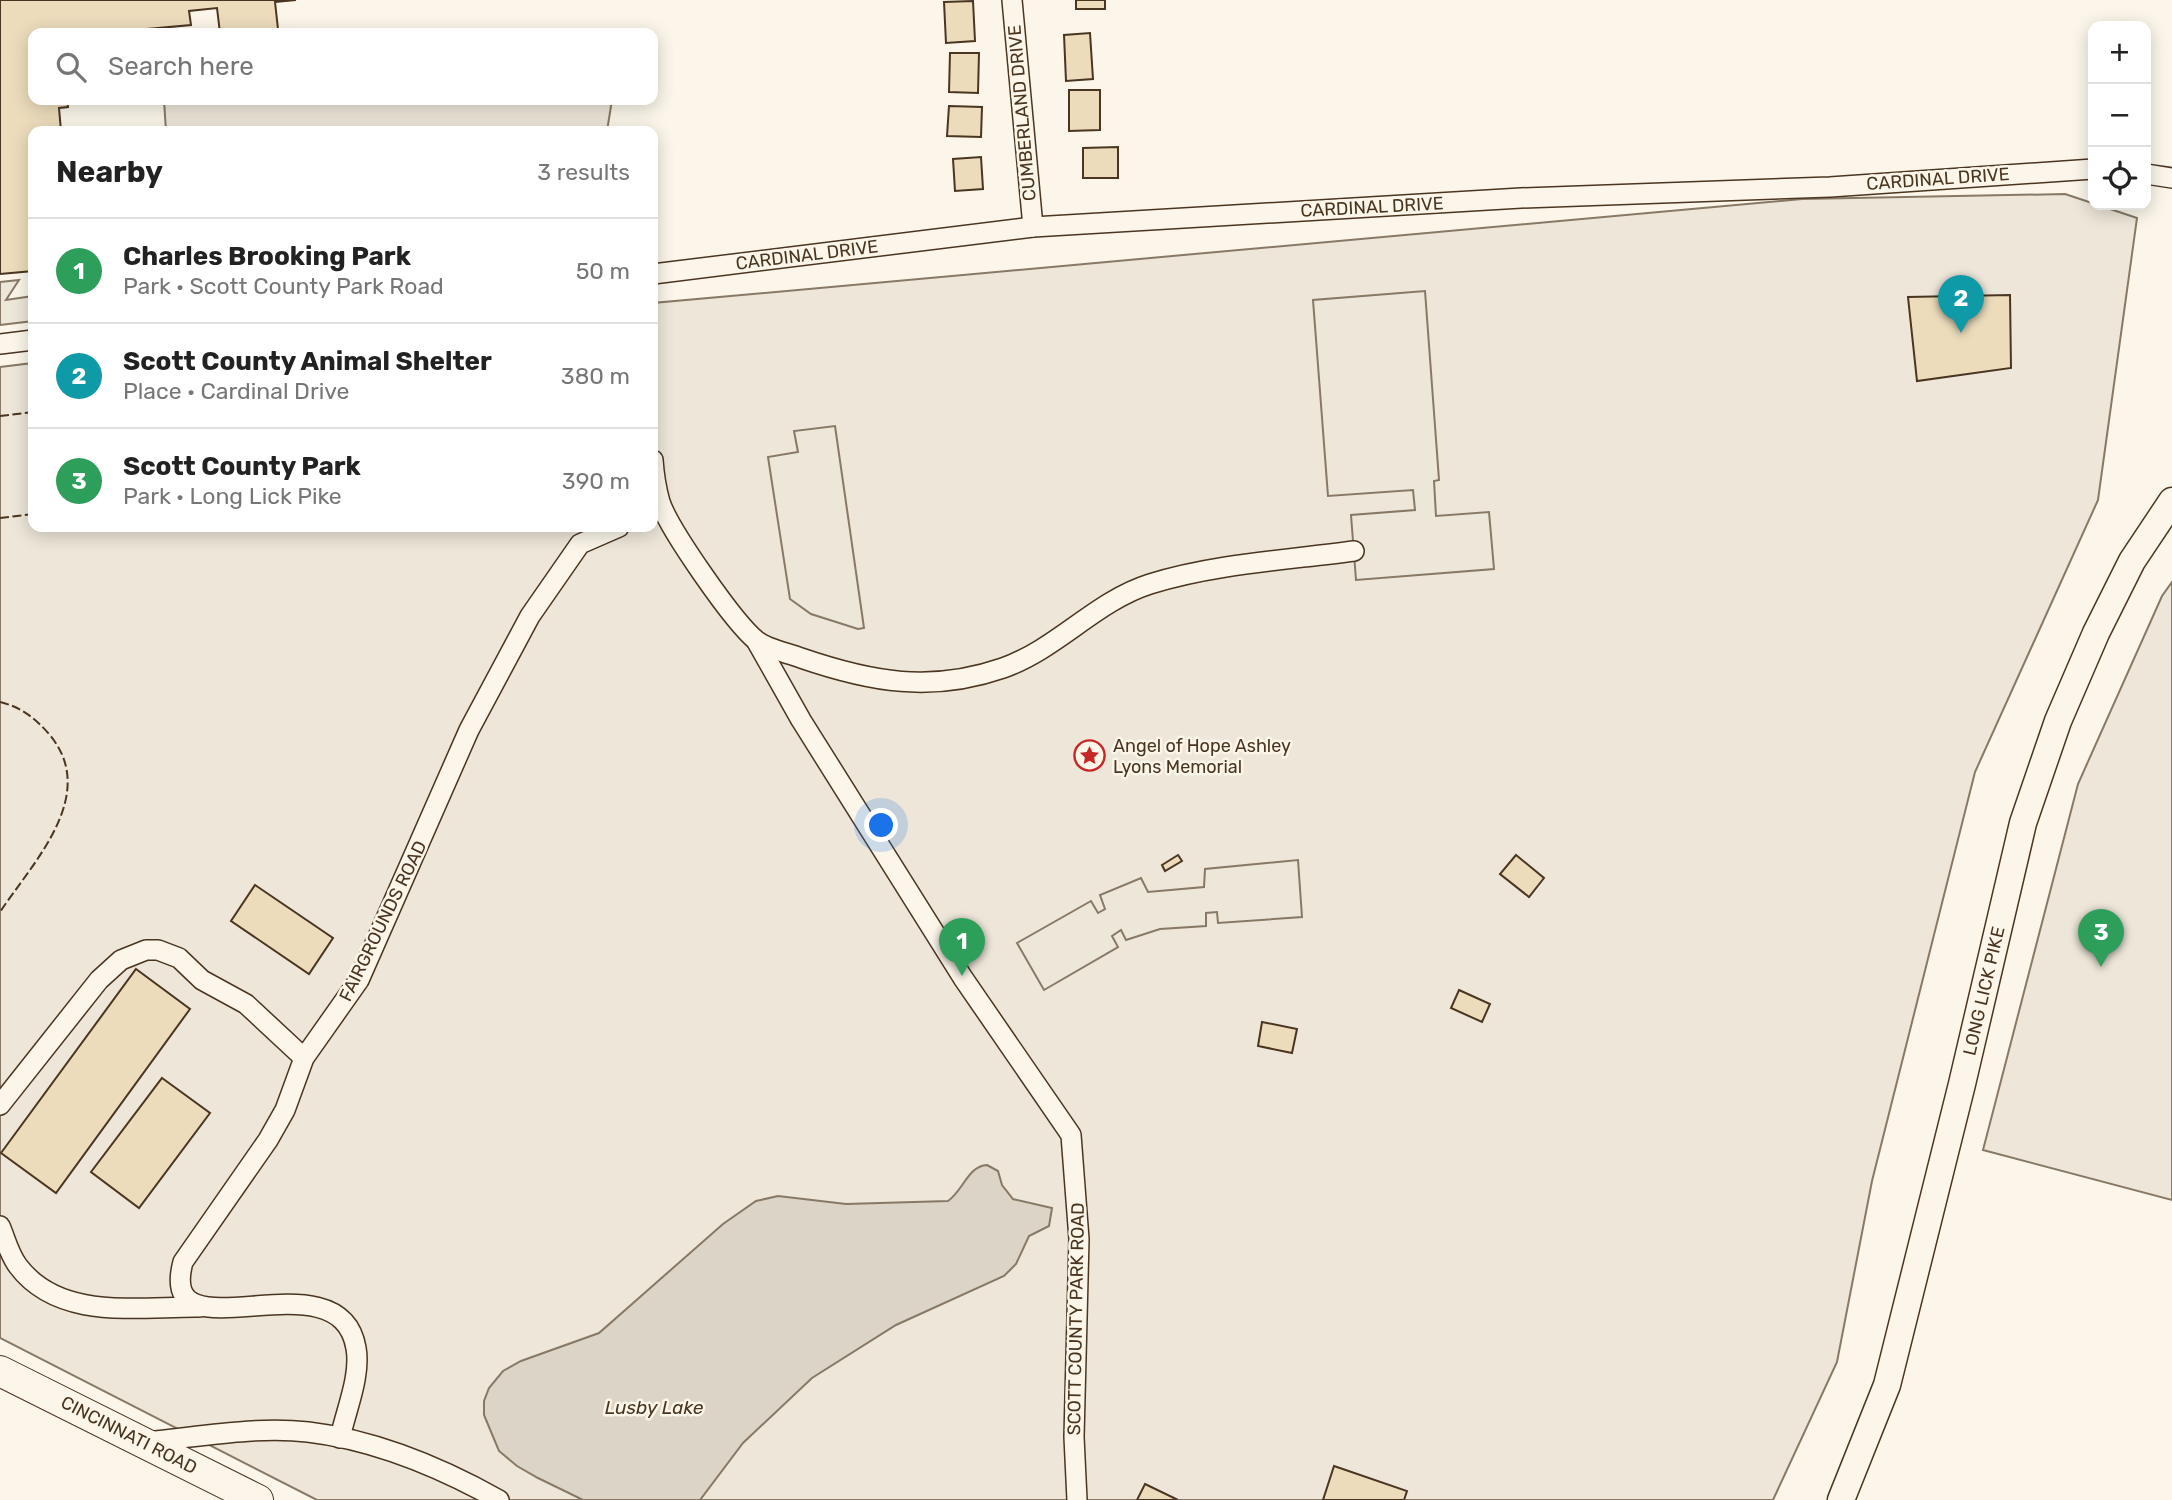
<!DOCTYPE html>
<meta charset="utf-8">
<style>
:root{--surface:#fff;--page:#f6f6f6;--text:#222;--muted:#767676;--line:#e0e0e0;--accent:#2563eb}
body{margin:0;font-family:Rubik,sans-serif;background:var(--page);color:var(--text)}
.controls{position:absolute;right:21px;top:21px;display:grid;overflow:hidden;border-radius:14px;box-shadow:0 4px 18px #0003}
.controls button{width:63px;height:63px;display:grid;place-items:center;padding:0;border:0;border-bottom:2px solid var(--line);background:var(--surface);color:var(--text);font:35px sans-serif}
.you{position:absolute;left:882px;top:826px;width:24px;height:24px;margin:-18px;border:5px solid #fff;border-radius:50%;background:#1a73e8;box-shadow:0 0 0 10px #1a73e833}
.badge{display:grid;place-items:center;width:46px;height:46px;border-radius:50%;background:var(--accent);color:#fff;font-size:23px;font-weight:700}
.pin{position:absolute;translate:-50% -58px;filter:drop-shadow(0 2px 4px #0008)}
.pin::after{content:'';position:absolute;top:37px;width:24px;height:21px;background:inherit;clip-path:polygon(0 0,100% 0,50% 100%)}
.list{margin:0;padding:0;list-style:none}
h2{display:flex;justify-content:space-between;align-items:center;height:91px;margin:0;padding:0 28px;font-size:30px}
h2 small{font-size:23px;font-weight:400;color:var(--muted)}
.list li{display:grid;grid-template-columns:46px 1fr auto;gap:21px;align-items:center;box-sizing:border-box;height:105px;padding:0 28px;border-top:2px solid var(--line)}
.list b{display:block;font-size:26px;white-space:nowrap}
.list p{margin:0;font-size:23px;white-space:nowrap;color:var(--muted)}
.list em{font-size:23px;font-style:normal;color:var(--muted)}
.icon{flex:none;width:38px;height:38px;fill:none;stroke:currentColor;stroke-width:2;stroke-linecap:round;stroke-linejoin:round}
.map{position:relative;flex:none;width:2172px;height:1500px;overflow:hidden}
.search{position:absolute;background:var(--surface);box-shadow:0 4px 18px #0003;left:28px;top:28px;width:630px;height:77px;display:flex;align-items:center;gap:18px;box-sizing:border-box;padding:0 24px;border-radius:14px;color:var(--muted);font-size:26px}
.panel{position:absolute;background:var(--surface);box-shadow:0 4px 18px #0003;left:28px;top:126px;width:630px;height:406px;border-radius:14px}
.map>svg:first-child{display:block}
</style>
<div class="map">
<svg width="2172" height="1500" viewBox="0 0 2172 1500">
<rect width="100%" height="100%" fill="#fbf6e9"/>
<g fill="#ede6d9" stroke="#887966" stroke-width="2">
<path d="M2065 194 2137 218 2098 500 1975 772 1872 1181 1837 1362 1773 1500H317L0 1338V367L33 363V527H653V303L1802 199Z"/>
<path d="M2172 582V1200L1983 1150 2078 784 2162 596Z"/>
</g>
<g fill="#ede7d9" stroke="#887966" stroke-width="2">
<path d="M164 100H612L607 131H166Z"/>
<path d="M19 280 6 300 33 296V321L0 325V282Z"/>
<path d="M1425 291 1439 480 1434 481 1436 516 1489 512 1494 569 1356 580 1351 515 1415 510 1413 490 1328 496 1313 300Z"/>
<path d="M835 426 864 628 858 629 811 614 790 599 768 457 798 452 794 431Z"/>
<path d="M1298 860 1302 917 1218 923 1217 912 1206 913V926L1160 929 1126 940 1121 930 1112 936 1118 947 1044 990 1017 943 1091 901 1098 913 1105 909 1100 895 1141 878 1148 892 1204 887 1205 869Z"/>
</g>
<path fill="#dcd4c6" stroke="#887966" stroke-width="2" d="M987 1165 998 1171 1002 1185 1013 1199 1052 1208 1049 1226 1029 1236 1016 1264 1004 1276 896 1325 812 1378 743 1443 700 1500H583L538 1478 517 1466 499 1451 484 1415V1401L489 1388 503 1371 521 1361 599 1333 723 1224 756 1201 778 1196 846 1204 948 1201C963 1191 968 1166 987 1165Z"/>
<g fill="#ecdcbc" stroke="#4a3520" stroke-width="2">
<path d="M0 0H296L275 2 278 29 220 33 217 8 189 11 191 25 148 29 149 33H33V100H70H67L68 107 59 108 61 131H33V271L0 274Z"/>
<rect x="1076" y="0" width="29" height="9"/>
<path d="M973 1 975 41 946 43 944 2Z"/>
<path d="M1090 33 1093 79 1066 81 1064 35Z"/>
<path d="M950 53H979L978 93 949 92Z"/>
<path d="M1069 90H1100V130L1069 131Z"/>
<path d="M949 106 982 107 981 137 947 136Z"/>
<path d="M1118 147V178H1083V148Z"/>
<path d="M981 157 983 189 955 191 953 159Z"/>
<path d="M2010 295 2011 368 1917 381 1908 297Z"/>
<path d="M1178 855 1182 861 1165 871 1162 865Z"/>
<path d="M1516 855 1544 878 1529 897 1500 874Z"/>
<path d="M255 885 333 938 309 974 231 921Z"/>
<path d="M136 969 190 1009 56 1193 1 1153Z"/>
<path d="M1459 990 1490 1004 1482 1022 1451 1008Z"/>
<path d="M1262 1022 1297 1029 1292 1053 1258 1046Z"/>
<path d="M162 1078 210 1113 139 1208 91 1172Z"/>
<path d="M1334 1466 1407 1491 1404 1500H1323Z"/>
<path d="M1145 1484 1178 1500H1137Z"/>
</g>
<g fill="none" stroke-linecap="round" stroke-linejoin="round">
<defs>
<g id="street">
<path d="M1012 0 1033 227"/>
<path d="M2146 174 2172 178"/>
<path d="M653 274 1033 227 1521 198 1830 187 2093 169"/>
<path d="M0 344 33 340"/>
<path d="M653 460C654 474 656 488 660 502 669 529 734 623 757 641 767 649 788 653 801 658 871 682 931 693 1003 668 1057 649 1096 601 1150 584 1214 564 1287 560 1354 551"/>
<path d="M757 642 801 720 963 978 1071 1135 1079 1239 1074 1437 1077 1500"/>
<path d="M0 1105 99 980 121 960 146 950H158L179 958 202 980 246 1004 304 1058"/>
<path d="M0 1226C6 1240 9 1254 18 1266 60 1322 141 1306 200 1307"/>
<path d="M340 1438C346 1410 361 1376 356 1348 339 1250 156 1363 183 1262L268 1140 285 1110 304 1058 359 980 469 730 530 616 580 544 619 527"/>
<path d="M146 1442C199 1437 255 1426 308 1432 376 1440 440 1467 499 1500"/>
</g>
<path id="secondary" d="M1841 1500 1887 1385 1962 1084 2023 823 2058 721 2096 633 2132 561 2172 501"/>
<path id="primary" d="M0 1371 258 1500"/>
</defs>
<use href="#street" stroke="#4a3520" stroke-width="22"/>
<use href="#secondary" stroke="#4a3520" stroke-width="29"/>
<use href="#primary" stroke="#4a3520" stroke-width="32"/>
<use href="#street" stroke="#fbf6e9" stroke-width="19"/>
<use href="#secondary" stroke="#fbf6e9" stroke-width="26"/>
<use href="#primary" stroke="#fbf6e9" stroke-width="30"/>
<g stroke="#4a3520" stroke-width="2" stroke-dasharray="9 3.5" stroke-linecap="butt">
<path d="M0 416 33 412"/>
<path d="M0 518 33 514"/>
<path d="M0 702C21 707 35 718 49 734 100 794 34 861 0 912"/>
</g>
</g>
<defs>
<symbol id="sight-ring" viewBox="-11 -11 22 22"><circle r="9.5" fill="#fbf6e9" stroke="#c62828" stroke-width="1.5"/><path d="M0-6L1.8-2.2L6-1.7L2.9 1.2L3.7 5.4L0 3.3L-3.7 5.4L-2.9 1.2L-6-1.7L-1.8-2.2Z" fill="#c62828"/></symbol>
</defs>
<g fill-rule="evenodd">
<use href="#sight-ring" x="1072" y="738" width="35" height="35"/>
</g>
<g text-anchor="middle" stroke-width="5" stroke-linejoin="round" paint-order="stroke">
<g font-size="18" fill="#4a3520" stroke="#fbf6e9">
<text transform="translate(1022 113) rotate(-95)" y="6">CUMBERLAND DRIVE</text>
<text transform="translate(1938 179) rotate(-4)" y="6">CARDINAL DRIVE</text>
<text transform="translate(1372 207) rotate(-3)" y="6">CARDINAL DRIVE</text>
<text transform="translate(807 255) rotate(-7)" y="6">CARDINAL DRIVE</text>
<text transform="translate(383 921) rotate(-64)" y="6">FAIRGROUNDS ROAD</text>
<text transform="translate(1984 991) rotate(-77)" y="6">LONG LICK PIKE</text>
<text transform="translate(1076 1319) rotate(-89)" y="6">SCOTT COUNTY PARK ROAD</text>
<text transform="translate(129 1435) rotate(27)" y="6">CINCINNATI ROAD</text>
</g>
<g font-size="18" fill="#4a3520" stroke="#fbf6e9" text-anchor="start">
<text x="1113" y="752">Angel of Hope Ashley<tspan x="1113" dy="21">Lyons Memorial</tspan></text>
</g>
<g font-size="19" font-style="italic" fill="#4a3520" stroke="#fbf6e9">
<text x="654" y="1414">Lusby Lake</text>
</g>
</g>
</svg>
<div class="controls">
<button>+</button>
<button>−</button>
<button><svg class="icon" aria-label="locate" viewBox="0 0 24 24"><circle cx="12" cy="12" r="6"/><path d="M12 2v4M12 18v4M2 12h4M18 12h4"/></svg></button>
</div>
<div class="you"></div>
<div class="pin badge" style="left:962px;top:976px;background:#2e9e5b">1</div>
<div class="pin badge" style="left:1961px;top:333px;background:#0f9aa8">2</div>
<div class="pin badge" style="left:2101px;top:967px;background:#2e9e5b">3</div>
<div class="search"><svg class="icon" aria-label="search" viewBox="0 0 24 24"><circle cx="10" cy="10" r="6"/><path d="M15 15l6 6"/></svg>Search here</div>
<section class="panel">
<h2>Nearby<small>3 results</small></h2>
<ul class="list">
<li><span class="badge" style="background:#2e9e5b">1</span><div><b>Charles Brooking Park</b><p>Park · Scott County Park Road</p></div><em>50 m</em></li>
<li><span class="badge" style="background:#0f9aa8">2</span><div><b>Scott County Animal Shelter</b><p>Place · Cardinal Drive</p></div><em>380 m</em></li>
<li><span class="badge" style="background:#2e9e5b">3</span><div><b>Scott County Park</b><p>Park · Long Lick Pike</p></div><em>390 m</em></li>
</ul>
</section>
</div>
